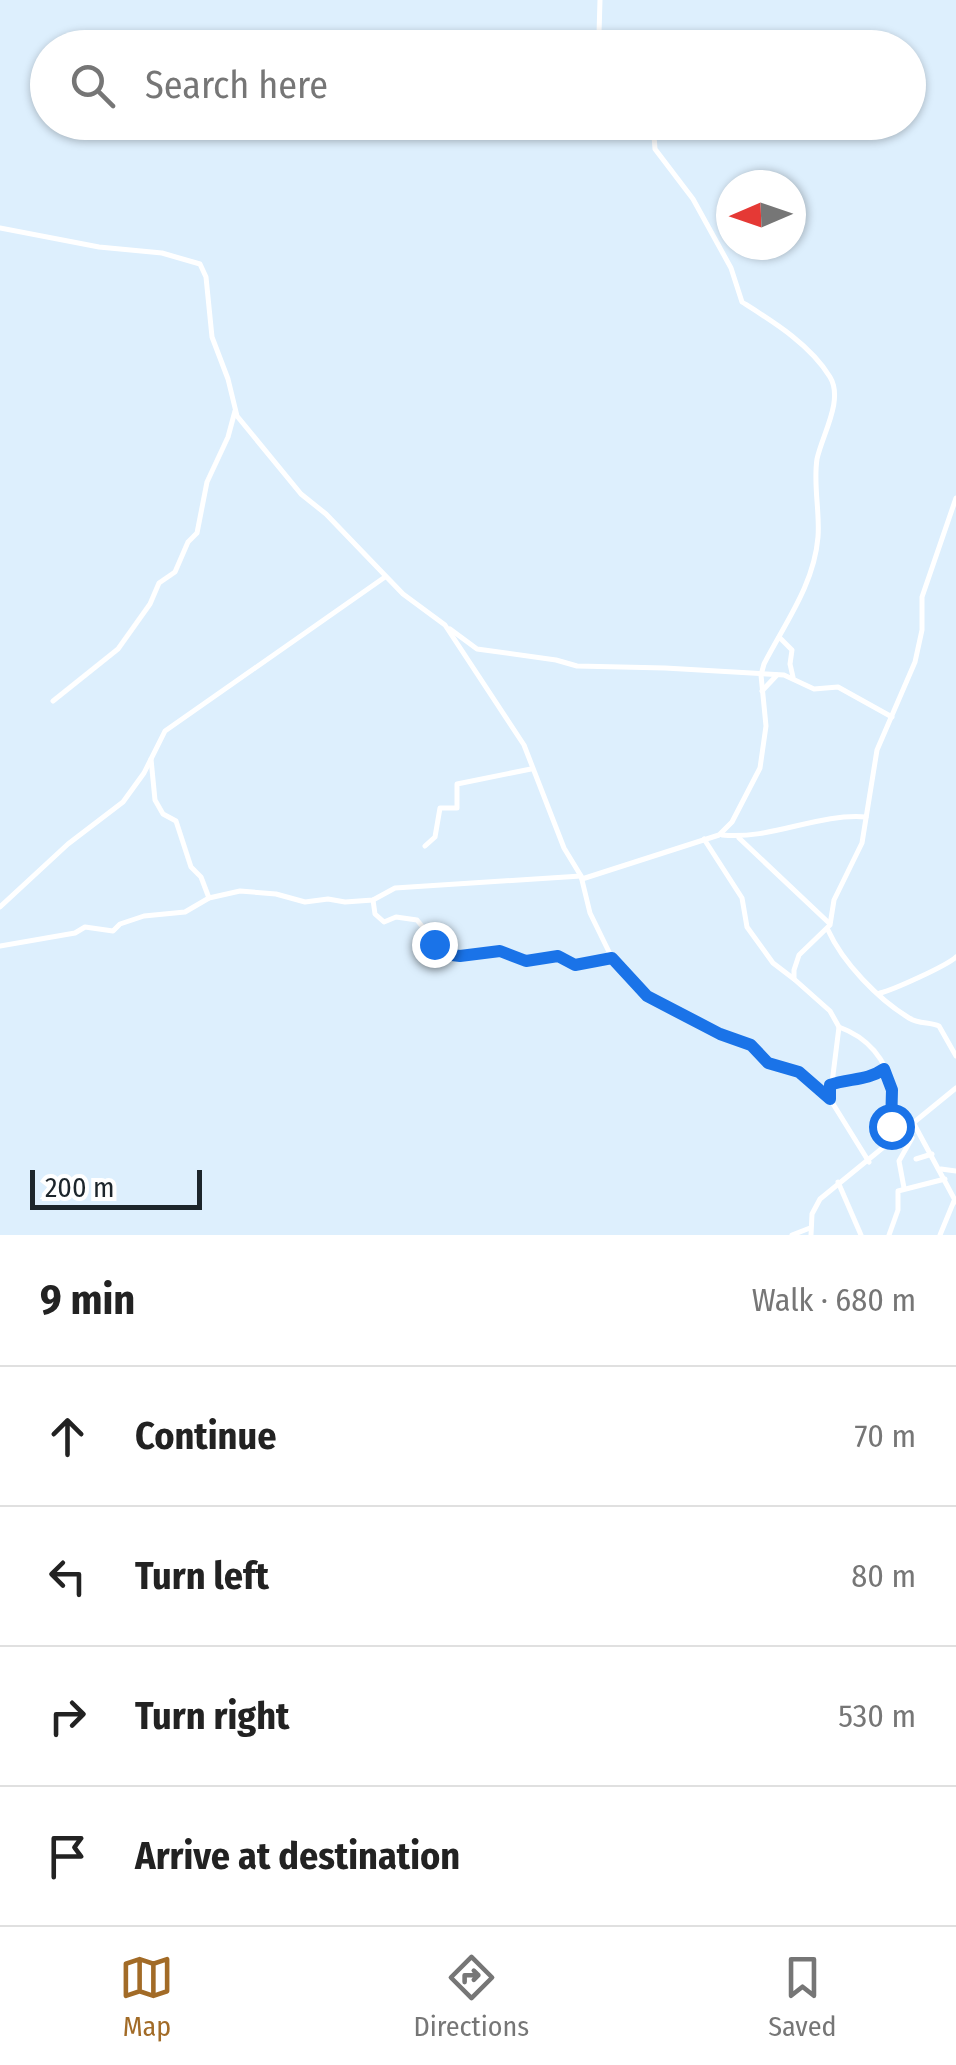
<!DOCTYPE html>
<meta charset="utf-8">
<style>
:root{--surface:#fff;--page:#f2f2f2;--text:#222;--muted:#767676;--line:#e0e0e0;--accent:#a26b27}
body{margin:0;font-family:"Fira Sans Condensed",sans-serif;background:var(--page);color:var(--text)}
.compass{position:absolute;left:716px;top:170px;width:90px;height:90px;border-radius:50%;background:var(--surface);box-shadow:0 2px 8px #0004;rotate:268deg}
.scale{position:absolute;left:30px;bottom:25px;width:172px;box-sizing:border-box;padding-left:10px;border:5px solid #1c252b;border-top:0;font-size:28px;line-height:35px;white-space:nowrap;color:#1c252b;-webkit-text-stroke:8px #fff;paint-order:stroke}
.stop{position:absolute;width:30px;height:30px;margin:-22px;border:8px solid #1a73e8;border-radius:50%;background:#fff}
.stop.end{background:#1a73e8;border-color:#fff;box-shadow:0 2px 10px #0008}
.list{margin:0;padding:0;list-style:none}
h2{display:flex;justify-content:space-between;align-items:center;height:130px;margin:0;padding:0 40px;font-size:42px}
h2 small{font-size:32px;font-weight:400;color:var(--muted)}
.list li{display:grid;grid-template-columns:65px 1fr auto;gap:30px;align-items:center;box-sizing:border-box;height:140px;padding:0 40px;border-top:2px solid var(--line)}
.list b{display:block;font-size:38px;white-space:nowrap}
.list em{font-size:32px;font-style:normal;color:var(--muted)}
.icon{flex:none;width:55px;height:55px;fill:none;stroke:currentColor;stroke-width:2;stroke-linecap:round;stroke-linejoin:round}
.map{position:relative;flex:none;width:956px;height:1235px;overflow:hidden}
.search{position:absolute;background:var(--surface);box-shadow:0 2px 8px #0004;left:30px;right:30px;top:30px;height:110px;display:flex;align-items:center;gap:25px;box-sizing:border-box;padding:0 35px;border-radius:55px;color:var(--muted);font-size:38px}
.sheet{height:690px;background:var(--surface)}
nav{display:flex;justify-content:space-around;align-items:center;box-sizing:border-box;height:140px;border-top:2px solid var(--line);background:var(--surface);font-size:28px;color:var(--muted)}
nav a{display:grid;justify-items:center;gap:5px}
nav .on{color:var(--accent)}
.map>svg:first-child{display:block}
</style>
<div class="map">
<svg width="956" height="1235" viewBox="0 0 956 1235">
<rect width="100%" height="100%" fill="#ddeffd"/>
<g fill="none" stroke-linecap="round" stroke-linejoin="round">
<g stroke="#fff" stroke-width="5">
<path d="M600 0 599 34 605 48"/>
<path d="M0 228 99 247 162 253 200 264 206 277 212 337 228 379 237 416 301 494 326 514 403 594 445 625 524 745 564 848 581 876 590 913 612 958 647 996 720 1034 751 1045 768 1063 799 1072 830 1099"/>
<path d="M450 629 477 649 556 660 577 666 665 668 784 675 814 689 838 687 892 717"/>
<path d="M779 637 792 650 790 664 793 677"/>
<path d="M762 691 777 675"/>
<path d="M53 701 118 649 150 604 159 583 175 572 188 542 197 533 207 482 228 437 235 411"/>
<path d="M151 759 155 800 163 814 176 821 191 867 201 877 209 898"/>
<path d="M722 835C772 840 817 813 866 817"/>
<path d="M739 838 829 923"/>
<path d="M704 839 742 898 747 927 773 963 794 979"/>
<path d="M425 846 435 837 440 808H457V784L531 769"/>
<path d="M582 879 719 835 732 822 760 768 766 726 761 675 764 664C785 623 814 585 818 537 820 511 813 485 817 459 822 435 844 400 830 377 810 344 772 321 742 302L731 268 693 199 655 149 653 122"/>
<path d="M373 900 375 914 384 922 396 917 417 920 444 953 471 957 500 951 524 961 558 956 575 965 612 958"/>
<path d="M0 907 68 844 123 802 144 773 165 731 385 577"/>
<path d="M828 930C843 963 878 999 909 1018 919 1024 930 1022 939 1026L956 1056"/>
<path d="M0 946 75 933 85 927 113 931 120 924 144 916 185 912 209 898 240 891 276 894 305 902 328 899 345 902 373 900 395 888 581 876"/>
<path d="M880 993C893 990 946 966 956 957"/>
<path d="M839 1027C867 1037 887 1059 892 1090 895 1106 886 1122 897 1136"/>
<path d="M830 1085C848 1079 867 1081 883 1069"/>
<path d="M914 1124 956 1202"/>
<path d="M916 1159 932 1154"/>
<path d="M869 1162 830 1099 839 1027 830 1011 794 979V970L799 955 830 925 834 900 862 843 877 750 915 662 922 630V597L956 498"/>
<path d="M941 1169 956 1171"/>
<path d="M838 1182 861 1235"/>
<path d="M904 1188 899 1161 912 1138"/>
<path d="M792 1235 810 1228"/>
<path d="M811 1235 812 1214 820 1199 956 1088"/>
<path d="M889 1235 898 1210V1191L945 1179"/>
<path d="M940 1235 954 1201"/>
</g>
</g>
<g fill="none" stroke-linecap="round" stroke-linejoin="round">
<path stroke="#1a73e8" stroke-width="12" d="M434 944 444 954 460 956 500 951 526 961 558 956 575 965 612 958 647 996 720 1034 751 1045 768 1063 799 1072 830 1099V1085C849 1078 867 1081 884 1069L892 1090 891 1126"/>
</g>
</svg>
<svg class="compass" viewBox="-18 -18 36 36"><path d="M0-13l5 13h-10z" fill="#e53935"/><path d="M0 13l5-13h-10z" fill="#767676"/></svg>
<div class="scale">200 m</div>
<div class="stop" style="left:891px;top:1126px"></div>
<div class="stop end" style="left:434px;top:944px"></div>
<div class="search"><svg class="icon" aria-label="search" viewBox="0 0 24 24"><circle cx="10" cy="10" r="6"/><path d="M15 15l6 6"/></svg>Search here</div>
</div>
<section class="sheet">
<h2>9 min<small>Walk · 680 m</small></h2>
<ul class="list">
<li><svg class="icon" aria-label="ahead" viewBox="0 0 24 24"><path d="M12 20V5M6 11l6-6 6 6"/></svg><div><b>Continue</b></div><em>70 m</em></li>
<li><svg class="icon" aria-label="left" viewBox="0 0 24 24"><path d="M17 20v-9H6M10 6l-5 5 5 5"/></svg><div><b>Turn left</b></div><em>80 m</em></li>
<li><svg class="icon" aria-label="right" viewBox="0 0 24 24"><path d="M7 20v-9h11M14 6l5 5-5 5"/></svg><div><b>Turn right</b></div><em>530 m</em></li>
<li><svg class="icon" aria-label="arrive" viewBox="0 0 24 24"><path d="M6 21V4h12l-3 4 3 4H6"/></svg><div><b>Arrive at destination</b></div></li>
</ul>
</section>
<nav>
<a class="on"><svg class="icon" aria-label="map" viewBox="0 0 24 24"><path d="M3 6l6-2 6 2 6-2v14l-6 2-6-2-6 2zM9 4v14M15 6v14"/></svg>Map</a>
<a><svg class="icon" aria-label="directions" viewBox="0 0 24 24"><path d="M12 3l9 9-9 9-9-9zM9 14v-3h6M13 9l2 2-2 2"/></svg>Directions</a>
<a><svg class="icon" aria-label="saved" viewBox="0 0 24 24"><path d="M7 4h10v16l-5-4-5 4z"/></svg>Saved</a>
</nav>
